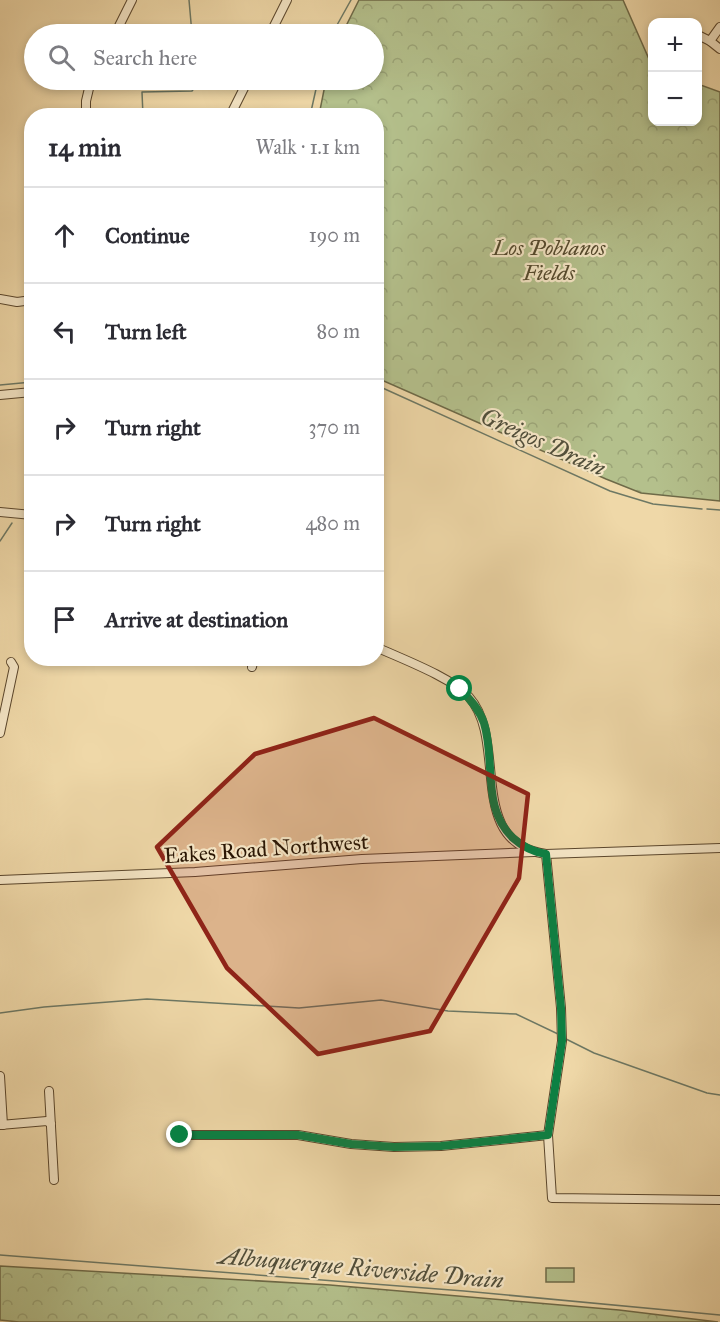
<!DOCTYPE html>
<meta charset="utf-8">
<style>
:root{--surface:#fff;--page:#f2f2f3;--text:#2b2b33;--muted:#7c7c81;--line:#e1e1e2}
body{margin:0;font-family:"IM FELL Great Primer",serif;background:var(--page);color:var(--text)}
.controls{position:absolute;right:18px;top:18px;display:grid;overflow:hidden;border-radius:12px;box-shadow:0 3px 9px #0003}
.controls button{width:54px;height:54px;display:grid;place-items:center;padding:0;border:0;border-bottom:2px solid var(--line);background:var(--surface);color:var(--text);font:30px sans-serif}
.stop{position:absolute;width:18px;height:18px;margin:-14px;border:4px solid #0b8043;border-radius:50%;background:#fff}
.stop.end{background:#0b8043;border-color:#fff;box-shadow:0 2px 6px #0008}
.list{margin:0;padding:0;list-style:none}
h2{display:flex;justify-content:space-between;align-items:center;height:78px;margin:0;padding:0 24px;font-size:26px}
h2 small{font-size:20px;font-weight:400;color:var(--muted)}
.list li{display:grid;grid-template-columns:39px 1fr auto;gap:18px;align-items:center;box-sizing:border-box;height:96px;padding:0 24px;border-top:2px solid var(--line)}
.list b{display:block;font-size:22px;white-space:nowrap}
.list em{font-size:20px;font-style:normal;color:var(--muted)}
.icon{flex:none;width:33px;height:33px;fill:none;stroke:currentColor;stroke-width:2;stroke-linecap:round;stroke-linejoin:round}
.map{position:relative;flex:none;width:720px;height:1322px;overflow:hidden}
.search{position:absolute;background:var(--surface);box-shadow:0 3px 9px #0003;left:24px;top:24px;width:360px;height:66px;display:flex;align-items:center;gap:15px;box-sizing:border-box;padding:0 21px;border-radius:33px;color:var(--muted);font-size:22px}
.panel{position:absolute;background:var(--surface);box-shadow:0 3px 9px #0003;left:24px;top:108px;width:360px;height:558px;border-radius:24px}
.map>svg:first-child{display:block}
</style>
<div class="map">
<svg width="720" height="1322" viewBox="0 0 720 1322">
<defs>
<pattern id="forest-crowns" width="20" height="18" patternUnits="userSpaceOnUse" patternTransform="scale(1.5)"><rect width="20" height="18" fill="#b4c08c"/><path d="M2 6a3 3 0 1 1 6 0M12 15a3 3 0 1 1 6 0" fill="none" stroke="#9ba477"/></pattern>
</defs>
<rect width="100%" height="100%" fill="#efd8a8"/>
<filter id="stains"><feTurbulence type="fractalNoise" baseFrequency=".00333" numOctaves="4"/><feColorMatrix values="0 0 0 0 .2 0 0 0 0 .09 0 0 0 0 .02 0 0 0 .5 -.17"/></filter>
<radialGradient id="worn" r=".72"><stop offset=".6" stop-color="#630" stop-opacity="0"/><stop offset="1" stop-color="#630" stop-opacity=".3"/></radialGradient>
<rect fill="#b4c08c" stroke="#6e6a48" stroke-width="1.5" x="546" y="1268" width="28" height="14"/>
<g fill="url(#forest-crowns)" stroke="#6e6a48" stroke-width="1.5">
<path d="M359 0H623L652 66V122H698V84L720 92V501L641 493 606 479 377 378 376 116 319 115 326 80H374V34H342Z"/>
<path d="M0 1266 330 1285 619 1310 718 1322H19L0 1320Z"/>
</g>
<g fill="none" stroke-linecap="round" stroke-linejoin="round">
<g stroke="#6d7864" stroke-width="1.5">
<path d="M189 0 192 34"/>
<path d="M332 34 351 0"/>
<path d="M143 116 142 92 192 91 195 87V80"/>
<path d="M310 116 318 80"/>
<path d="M0 385 32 382"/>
<path d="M376 385 610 491 653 504 702 509"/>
<path d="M28 506 32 505"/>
<path d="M707 509 720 510"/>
<path d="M0 541 12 523"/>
<path d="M0 1013 44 1007 147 999 299 1008 381 1000 448 1011 516 1014 558 1034"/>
<path d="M566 1039 594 1053 707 1093 720 1095"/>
<path d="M0 1255 464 1291 720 1315"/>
</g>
<defs>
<g id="minor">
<path d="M115 34 132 0"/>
<path d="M270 34 287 0"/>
<path d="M698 35 710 41 720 49"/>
<path d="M710 41 720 27"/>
<path d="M86 116V101L91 80"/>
<path d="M230 116 248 80"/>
<path d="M0 299 17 302 32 300"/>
<path d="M0 395 32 392"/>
<path d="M0 512 32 515"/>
<path d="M376 647C402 659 451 677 469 697 509 742 465 843 546 854L720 848"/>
<path d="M252 667 254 658"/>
<path d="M0 733 14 667 11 662"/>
<path d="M546 854 561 1008 562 1041 548 1135 552 1198 720 1200"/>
<path d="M0 880 195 872 362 859 534 852"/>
<path d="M0 1076 3 1125"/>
<path d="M49 1091 54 1180"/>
<path d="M0 1125 47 1121 51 1124"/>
<path d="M180 1135H298L351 1144 394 1147 441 1146 548 1135"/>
</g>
</defs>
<use href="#minor" stroke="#5a462c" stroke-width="10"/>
<use href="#minor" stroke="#f5e6c6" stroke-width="8"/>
</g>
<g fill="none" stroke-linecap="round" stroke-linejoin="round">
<path stroke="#0b8043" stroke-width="8" d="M180 1135H298L351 1144 394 1147 441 1146 548 1135 562 1041 561 1008 546 854C533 852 523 847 513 838 481 808 496 761 484 723 479 709 470 699 460 689"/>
</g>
<path fill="#8f2418" fill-opacity="0.2" stroke="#8f2418" stroke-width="4.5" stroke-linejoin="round" d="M374 718 528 794 519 878 430 1031 318 1054 227 968 157 847 255 754Z"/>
<g text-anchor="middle" stroke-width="4.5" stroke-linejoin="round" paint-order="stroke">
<g font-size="22" font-style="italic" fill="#53482c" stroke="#f5e6c6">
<text x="549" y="255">Los Poblanos<tspan x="549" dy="25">Fields</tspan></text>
</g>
<g font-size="22" fill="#291503" stroke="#f5e6c6">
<text transform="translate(266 848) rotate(-4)" y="8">Eakes Road Northwest</text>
</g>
<g font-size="24" font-style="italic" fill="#514f3b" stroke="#f5e6c6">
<text transform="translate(543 442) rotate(24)" y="8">Greigos Drain</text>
<text transform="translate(361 1268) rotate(5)" y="8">Albuquerque Riverside Drain</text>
</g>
</g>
<rect width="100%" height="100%" filter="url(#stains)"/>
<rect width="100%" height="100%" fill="url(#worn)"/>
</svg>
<div class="controls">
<button>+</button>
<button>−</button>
</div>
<div class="stop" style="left:460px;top:689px"></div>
<div class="stop end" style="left:180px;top:1135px"></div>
<div class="search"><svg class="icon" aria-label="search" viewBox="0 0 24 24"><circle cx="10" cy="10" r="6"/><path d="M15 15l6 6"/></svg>Search here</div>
<section class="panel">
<h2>14 min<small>Walk · 1.1 km</small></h2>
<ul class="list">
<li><svg class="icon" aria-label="ahead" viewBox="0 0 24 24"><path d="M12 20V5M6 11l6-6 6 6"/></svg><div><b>Continue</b></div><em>190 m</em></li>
<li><svg class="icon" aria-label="left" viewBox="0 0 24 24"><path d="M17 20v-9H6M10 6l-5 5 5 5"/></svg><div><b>Turn left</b></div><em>80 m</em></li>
<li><svg class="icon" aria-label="right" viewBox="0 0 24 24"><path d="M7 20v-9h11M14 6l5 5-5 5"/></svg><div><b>Turn right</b></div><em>370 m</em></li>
<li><svg class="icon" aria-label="right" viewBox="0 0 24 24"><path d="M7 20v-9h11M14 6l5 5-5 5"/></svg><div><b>Turn right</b></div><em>480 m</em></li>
<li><svg class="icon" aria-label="arrive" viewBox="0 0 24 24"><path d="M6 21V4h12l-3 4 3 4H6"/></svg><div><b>Arrive at destination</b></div></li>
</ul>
</section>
</div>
